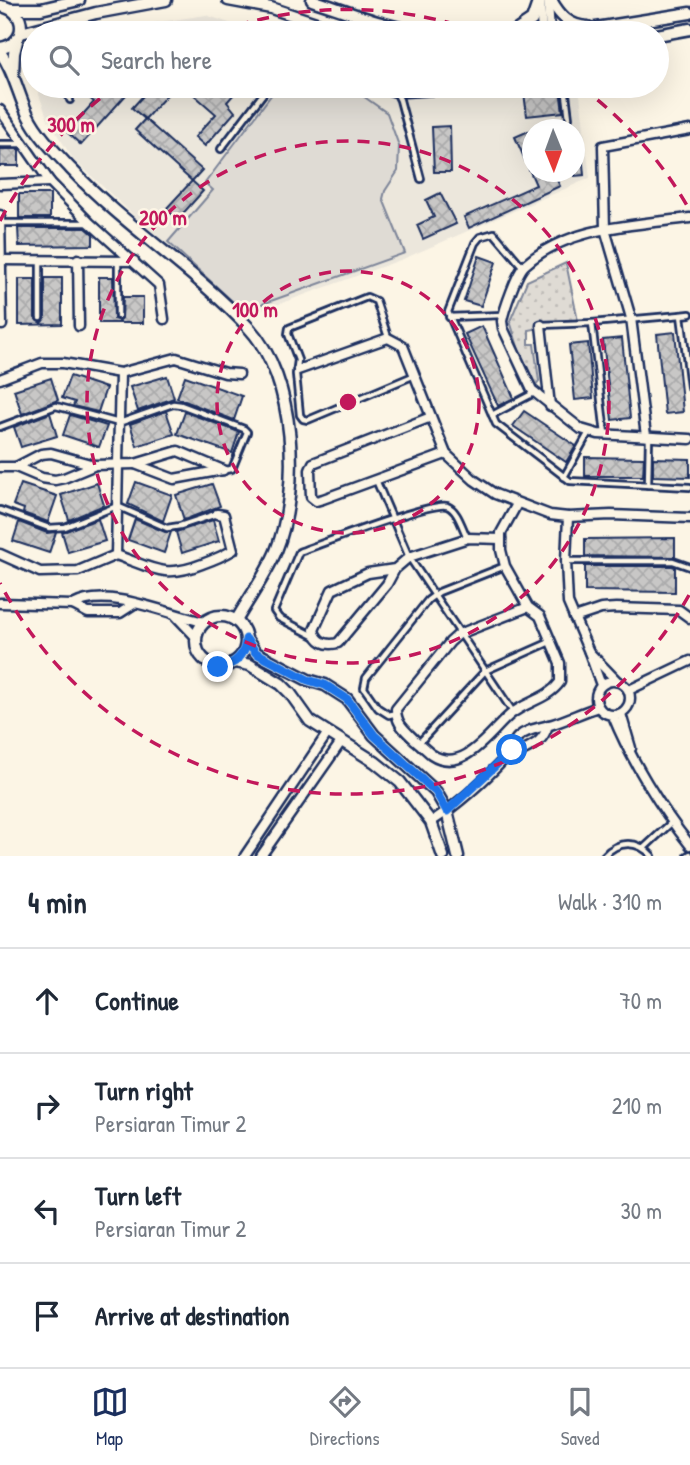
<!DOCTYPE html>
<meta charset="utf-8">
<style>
:root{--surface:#fff;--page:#f6f6f7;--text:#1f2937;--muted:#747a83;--line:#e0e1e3;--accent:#1b2f5e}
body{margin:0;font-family:"Patrick Hand",sans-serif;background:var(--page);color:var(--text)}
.compass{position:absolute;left:522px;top:119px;width:63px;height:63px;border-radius:50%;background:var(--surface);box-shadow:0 7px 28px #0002;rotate:179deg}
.stop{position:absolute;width:21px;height:21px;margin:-16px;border:5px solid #1a73e8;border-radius:50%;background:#fff}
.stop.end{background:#1a73e8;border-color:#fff;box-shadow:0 2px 7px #0008}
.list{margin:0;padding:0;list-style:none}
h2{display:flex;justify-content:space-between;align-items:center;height:91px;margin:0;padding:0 28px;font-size:30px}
h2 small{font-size:23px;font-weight:400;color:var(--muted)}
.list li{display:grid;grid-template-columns:46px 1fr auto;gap:21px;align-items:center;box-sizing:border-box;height:105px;padding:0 28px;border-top:2px solid var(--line)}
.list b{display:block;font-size:26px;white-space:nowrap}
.list p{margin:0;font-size:23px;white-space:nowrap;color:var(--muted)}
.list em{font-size:23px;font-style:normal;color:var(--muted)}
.icon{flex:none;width:38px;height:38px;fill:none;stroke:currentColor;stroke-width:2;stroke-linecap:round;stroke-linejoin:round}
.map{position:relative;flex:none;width:690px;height:856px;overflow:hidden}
.search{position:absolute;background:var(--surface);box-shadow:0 7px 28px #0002;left:21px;right:21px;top:21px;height:77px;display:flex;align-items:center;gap:18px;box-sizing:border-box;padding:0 24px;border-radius:38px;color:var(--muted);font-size:26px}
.sheet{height:511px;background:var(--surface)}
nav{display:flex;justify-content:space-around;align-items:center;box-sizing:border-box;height:98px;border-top:2px solid var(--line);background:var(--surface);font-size:19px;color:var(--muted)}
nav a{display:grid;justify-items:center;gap:4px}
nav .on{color:var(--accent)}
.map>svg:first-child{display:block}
</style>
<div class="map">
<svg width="690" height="856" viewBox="0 0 690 856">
<defs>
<pattern id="grass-dots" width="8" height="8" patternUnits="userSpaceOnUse" patternTransform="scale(1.75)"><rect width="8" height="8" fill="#dfdbd4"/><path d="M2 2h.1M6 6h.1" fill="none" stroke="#bfbcb8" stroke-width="1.8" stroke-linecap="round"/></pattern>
<pattern id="building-cross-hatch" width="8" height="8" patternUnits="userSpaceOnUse" patternTransform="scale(1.75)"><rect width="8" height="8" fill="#c8c7c6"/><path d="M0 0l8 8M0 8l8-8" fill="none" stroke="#ababac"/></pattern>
</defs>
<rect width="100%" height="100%" fill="#fcf5e5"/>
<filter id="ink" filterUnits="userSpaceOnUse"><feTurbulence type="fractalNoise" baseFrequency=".0143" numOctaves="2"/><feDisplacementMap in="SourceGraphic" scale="14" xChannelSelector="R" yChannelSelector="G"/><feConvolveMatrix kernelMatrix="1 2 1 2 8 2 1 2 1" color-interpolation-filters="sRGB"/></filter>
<g filter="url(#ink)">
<g fill="#ece7dc" fill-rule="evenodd">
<path d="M206 15 258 33H88Z"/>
<path d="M36 86H579L590 178 403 259 243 317 73 159 48 120ZM532 130H574V172H532Z"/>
</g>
<path fill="url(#grass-dots)" stroke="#7d8599" stroke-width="2" d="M566 263 578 321 529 330V344H534L539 381 535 386 529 382 510 321 527 281Z"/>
<path fill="#dfdbd4" stroke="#7d8599" stroke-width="2" d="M278 86H342L363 96 387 113 399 146 398 171 385 191 383 199 405 253 243 311 168 242 213 190 205 183Z"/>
<g fill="url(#building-cross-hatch)" stroke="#1b2f5e" stroke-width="2">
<path d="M76 86H134L81 145 67 132 94 102Z"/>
<path d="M152 86H175L145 119 132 108Z"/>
<path d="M184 86H241L227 102 235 112 205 146 195 137 216 114Z"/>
<path d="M560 89 563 112 527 116 524 93Z"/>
<path d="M145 119 202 170 192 181 135 130Z"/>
<path d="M450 126 451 172H434L432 127Z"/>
<path d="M533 129V172H548L551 178 555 176 560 186 469 228 464 217 536 185 515 137Z"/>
<path d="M575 130H580L584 175 575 176Z"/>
<rect x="0" y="149" width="19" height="17"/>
<path d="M192 181 203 191 178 219 166 209Z"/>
<path d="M440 193 456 224 423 239 417 225 434 217 426 200Z"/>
<rect x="19" y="194" width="31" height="24"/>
<path d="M18 228H86L93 234V245L19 246Z"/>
<path d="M479 256 496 262 481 306 464 301Z"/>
<path d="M99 277H113L114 319 119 321 122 318 123 297H143V323H99Z"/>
<path d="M45 278H62V324L19 325V279H35V318L41 323 45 318Z"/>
<path d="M482 326 514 398 498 406 465 334Z"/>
<path d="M675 332 683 412 665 414 657 334Z"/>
<path d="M622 338 630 418 612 420 603 340Z"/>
<path d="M588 343 593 398 575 400 569 345Z"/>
<path d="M70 376 106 388 98 412 73 406 75 402 62 398Z"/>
<path d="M167 376 174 398 138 411 130 387Z"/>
<path d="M185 376 242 396 234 420 177 398Z"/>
<path d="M51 378 58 400 22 414 14 390Z"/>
<path d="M166 411 174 434 137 446 130 424Z"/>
<path d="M524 411 576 446 566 462 513 426Z"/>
<path d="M185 412 239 432 232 453 177 434Z"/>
<path d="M50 413 57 436 21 447 14 427Z"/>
<path d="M70 415 107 426 99 447 63 435Z"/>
<path d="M585 457 644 458 643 476H585Z"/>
<path d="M653 458 690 459V477L653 476Z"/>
<path d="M136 482 172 495 163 521 128 504Z"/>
<path d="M97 483 104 505 69 520 61 495Z"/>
<path d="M21 484 57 496 48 522 23 513 24 509 13 505Z"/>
<path d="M212 484 220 506 184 520 176 495Z"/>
<path d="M98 519 105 541 68 552 62 532Z"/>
<path d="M135 519 165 532H171L164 553 128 540Z"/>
<path d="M213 520 219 541 182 553 176 532Z"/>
<path d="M19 522 47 533 56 532 49 553 13 541Z"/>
<path d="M675 538V557L585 556V539Z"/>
<path d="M585 566H672L675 567V592L585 591Z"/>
</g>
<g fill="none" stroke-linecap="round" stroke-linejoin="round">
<defs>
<g id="service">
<path d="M143 33 161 30 175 33"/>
<path d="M293 33 298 18"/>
<path d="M67 86 70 100"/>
<path d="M373 86 397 94 400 100 421 179"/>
<path d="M565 86 569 118"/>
<path d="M397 94 523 86"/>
<path d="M0 144H24"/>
<path d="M221 149 269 86"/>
<path d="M0 223H89"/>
<path d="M118 262V316"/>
<path d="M522 266 494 233 480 237 475 243 448 312 496 424 570 481 690 487"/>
<path d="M681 315 690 314"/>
<path d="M449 317 502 315"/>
<path d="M40 318V260"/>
<path d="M541 325 592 323"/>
<path d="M388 337 376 301 367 297 289 328 288 334 298 360 296 374 300 415 303 419 308 420 415 375"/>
<path d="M492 415 534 393"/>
<path d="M0 427 56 406 119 423 173 404 181 405 244 429 247 432 232 469 224 470"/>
<path d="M605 434 592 323 681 315 690 387"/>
<path d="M564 477 589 432"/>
<path d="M376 480 409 557 513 712"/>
<path d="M648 485 649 438"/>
<path d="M0 510 49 528 65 527 117 506 167 528 180 526 216 514"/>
<path d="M567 561H673L690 567"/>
<path d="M316 637 279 618 274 611 299 552C321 544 432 501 447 506 458 510 462 528 467 537"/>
<path d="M396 713 389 715 378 708 364 688 366 678 428 600 439 592 505 566"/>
<path d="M419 743 485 671 550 642"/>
<path d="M644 848 672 822"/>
<path d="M604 856C618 840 638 840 652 856"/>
<path d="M687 856 690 854"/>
</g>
<g id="minor">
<path d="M548 0 550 33"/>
<path d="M540 1 542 33"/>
<path d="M0 110 50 182 90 223 159 285 164 319"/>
<path d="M0 184 50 182"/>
<path d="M0 215 2 325"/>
<path d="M690 218C635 225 568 226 525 265 517 272 504 310 502 321L503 328 532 390 581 429 598 434 690 439"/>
<path d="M78 259 79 326"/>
<path d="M0 260 134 261"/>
<path d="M541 325 550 406"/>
<path d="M298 370 388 338 403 346 446 454 474 480 495 494 550 515 568 517 611 515 690 518"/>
<path d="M0 379 42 363H63L120 373 176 358 225 373 239 374"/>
<path d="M431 417 313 463 310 470 311 497 316 501 323 499 446 454"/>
<path d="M646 436 631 318 605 229 603 146 690 130"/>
<path d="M135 464 174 479 223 470"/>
<path d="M0 467H16L42 478 55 480 64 478 93 466"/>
<path d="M16 467 41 454 51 453 94 465 135 464 178 451 223 470"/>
<path d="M517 504 501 533V550L505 566 528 607 540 616 560 663V682C548 699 527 701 511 714 491 730 464 776 431 754 426 750 420 744 415 740 405 730 396 724 396 709L450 642 459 634 528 607"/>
<path d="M568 517 566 561 568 603 589 652"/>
<path d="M0 554 40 572 78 571 116 555C153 568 164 579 202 564 213 560 223 556 233 550L224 515 217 514"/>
<path d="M116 555 120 373"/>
<path d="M395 569 368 573 332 590 314 630C317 642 326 646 338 643L387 584 395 569 409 557 468 538 501 539"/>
<path d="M0 603 73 605 88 613H120L134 604"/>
<path d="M73 605C107 586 167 614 204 622"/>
<path d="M176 616 195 636"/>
<path d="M574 618 601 609 616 608 679 610 690 618"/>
<circle cx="613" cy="698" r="17"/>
<path d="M601 685 589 652 617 681"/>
<path d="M629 690 690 661"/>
<path d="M621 714 631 748"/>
<path d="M613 716C630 758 661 809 690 845"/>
<path d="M512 750 520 752C535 744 543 742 548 725"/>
<path d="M431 822C460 803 485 780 508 755 513 749 512 742 518 737 529 728 541 728 553 724 568 719 583 712 598 707"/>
<path d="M245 856 327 734"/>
<path d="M261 856 341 742"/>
</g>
<g id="tertiary">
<path d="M228 0 271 8 346 33"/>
<path d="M312 0C352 13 391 30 433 33"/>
<path d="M551 0C560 16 569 26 588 27"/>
<path d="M0 6C28 9 28 45 0 48"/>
<path d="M12 9H41L79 0"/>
<path d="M21 33 96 13 166 0"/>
<path d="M513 33 532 20 539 0"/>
<path d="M565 33 690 13"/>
<path d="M657 35 690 29"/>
<path d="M0 52C14 71 18 94 28 115 37 134 56 153 71 169 126 227 195 270 249 328 296 379 301 489 276 551 266 575 249 598 236 621"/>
<path d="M13 74 14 53 17 41"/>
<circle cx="221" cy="641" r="25"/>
<path d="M246 639 256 653 308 680 325 685 347 699 374 735 436 792 447 811 458 856"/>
<path d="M235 662 250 665 281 684 290 693 310 721 375 762 400 782 431 822 443 856"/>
</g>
</defs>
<use href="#service" stroke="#1b2f5e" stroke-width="10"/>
<use href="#minor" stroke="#1b2f5e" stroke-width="13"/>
<use href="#tertiary" stroke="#1b2f5e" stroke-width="15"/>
<use href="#service" stroke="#fcf5e5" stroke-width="4.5"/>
<use href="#minor" stroke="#fcf5e5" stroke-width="8"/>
<use href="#tertiary" stroke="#fcf5e5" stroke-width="10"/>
</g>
</g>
<g fill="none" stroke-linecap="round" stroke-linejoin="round" filter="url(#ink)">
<path stroke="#1a73e8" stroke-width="9" d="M218 667C235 665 245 656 246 639L256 653 308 680 325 685 347 699 374 735 436 792 447 811 512 750"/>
</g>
<g fill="none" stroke="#c2185b" stroke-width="3.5" stroke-dasharray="12 9">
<circle cx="348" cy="402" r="131"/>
<circle cx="348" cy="402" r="261"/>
<path d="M689 595A392 392 0 0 1 0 583M0 221A392 392 0 0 1 115 87M217 32A392 392 0 0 1 479 32M581 87A392 392 0 0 1 689 209"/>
</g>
<circle cx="348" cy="402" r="10" fill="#c2185b" stroke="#fcf5e5" stroke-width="3.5"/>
<g font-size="21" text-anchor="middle" font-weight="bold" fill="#c2185b" stroke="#fcf5e5" stroke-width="5" stroke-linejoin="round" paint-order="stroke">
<text x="71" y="132">300 m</text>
<text x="163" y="225">200 m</text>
<text x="255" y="317">100 m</text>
</g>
</svg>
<svg class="compass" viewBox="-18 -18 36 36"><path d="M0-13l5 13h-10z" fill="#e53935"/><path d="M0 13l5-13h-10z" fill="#747a83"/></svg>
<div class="stop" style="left:512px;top:750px"></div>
<div class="stop end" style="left:218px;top:667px"></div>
<div class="search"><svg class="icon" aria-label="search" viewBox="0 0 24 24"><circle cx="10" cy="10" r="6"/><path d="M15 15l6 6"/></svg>Search here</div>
</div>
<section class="sheet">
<h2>4 min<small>Walk · 310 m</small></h2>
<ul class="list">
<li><svg class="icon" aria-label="ahead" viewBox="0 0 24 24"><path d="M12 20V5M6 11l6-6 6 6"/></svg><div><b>Continue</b></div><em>70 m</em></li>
<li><svg class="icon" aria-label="right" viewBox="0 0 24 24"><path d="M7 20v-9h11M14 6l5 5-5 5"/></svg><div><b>Turn right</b><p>Persiaran Timur 2</p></div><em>210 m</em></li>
<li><svg class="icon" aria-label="left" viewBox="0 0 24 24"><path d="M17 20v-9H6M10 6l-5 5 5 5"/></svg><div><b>Turn left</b><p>Persiaran Timur 2</p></div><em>30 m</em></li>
<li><svg class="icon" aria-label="arrive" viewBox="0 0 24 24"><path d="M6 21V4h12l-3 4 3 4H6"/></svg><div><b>Arrive at destination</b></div></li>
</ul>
</section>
<nav>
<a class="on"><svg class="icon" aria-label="map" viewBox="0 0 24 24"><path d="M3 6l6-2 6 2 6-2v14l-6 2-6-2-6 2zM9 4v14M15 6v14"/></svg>Map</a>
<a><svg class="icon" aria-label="directions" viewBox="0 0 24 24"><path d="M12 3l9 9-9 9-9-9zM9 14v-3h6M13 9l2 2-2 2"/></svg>Directions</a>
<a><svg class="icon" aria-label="saved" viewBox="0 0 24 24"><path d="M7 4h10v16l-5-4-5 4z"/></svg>Saved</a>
</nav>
